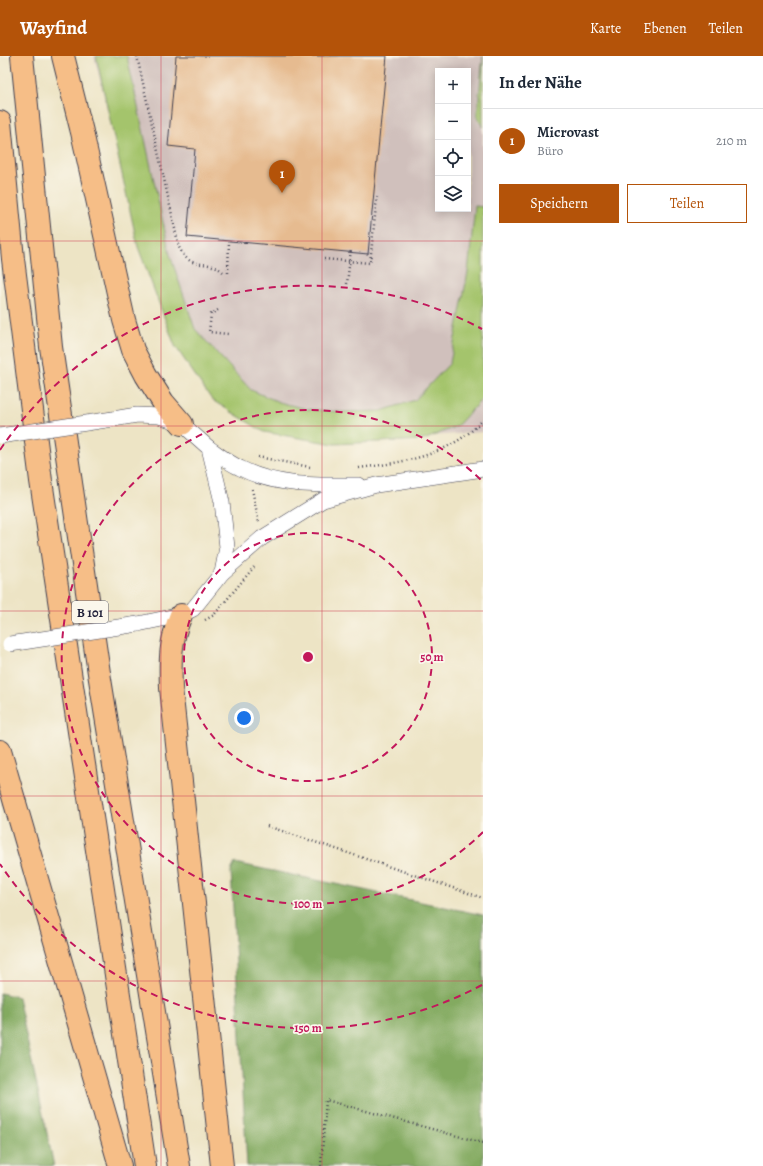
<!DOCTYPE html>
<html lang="de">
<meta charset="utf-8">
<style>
:root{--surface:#fff;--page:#f2f2f3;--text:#1f2937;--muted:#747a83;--line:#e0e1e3;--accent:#b45309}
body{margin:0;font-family:Alegreya,serif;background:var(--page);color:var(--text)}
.controls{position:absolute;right:12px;top:12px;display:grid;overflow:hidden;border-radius:0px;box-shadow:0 2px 10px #0003}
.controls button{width:36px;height:36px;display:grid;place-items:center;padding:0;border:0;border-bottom:1px solid var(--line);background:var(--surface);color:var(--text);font:20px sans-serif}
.you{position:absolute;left:244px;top:662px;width:14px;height:14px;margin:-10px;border:3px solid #fff;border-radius:50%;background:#1a73e8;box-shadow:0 0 0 6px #1a73e833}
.badge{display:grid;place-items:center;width:26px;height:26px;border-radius:50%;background:var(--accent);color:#fff;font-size:13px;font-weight:700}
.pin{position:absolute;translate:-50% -33px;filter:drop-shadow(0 1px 2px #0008)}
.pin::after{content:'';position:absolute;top:21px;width:14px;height:12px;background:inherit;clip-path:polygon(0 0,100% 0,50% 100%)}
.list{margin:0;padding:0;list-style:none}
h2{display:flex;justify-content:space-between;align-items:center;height:52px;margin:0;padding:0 16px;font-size:17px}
h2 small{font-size:13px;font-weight:400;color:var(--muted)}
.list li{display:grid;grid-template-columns:26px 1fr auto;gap:12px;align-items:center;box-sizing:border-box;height:64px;padding:0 16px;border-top:1px solid var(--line)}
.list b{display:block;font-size:15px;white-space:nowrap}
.list p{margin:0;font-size:13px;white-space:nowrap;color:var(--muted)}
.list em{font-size:13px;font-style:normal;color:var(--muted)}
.actions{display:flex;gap:8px;padding:12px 16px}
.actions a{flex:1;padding:9px 0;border:1px solid var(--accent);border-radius:0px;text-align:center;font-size:14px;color:var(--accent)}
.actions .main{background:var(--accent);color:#fff}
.icon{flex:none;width:22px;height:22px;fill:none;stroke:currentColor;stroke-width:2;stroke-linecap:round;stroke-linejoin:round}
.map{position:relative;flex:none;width:483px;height:1110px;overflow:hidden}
header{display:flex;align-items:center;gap:24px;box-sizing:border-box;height:56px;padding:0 20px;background:var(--accent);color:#fff}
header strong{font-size:19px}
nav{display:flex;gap:22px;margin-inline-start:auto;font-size:14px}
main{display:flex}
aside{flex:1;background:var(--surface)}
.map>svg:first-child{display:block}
</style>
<header>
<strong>Wayfind</strong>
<nav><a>Karte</a><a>Ebenen</a><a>Teilen</a></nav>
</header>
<main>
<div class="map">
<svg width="483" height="1110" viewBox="0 0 483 1110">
<rect width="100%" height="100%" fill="#fbf7ec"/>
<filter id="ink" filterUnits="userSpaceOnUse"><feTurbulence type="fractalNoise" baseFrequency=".025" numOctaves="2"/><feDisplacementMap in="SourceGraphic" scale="8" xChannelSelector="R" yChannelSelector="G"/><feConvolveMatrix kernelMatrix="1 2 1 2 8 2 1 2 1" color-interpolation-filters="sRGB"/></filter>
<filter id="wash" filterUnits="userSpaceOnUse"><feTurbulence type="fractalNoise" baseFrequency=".012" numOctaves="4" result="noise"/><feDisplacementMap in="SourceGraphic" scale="16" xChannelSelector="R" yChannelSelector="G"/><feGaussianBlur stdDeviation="0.9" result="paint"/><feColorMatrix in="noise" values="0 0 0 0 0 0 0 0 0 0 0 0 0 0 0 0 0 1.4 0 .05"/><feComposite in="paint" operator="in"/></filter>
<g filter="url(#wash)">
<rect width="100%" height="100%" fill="#ede4c5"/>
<path fill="#d0c0bc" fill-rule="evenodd" d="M94 0H483V376L405 382 262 370 147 206ZM438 15H468V153H438Z"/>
<g fill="#a4c46c" stroke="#637354">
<path d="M96 0H127L170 199 195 273 251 334 279 346 306 353 341 356 381 355 415 344 450 307 468 216 475 150 483 151V342L457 370 424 384 334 388 264 376 212 344 175 290 138 191Z"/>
<path d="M483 0V72L477 59Z"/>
</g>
<g fill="#83aa60" stroke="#52664e">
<path d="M235 807 483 859V1110H247L231 815Z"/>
<path d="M0 937 18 941 54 1110H0Z"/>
</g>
<g id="blocks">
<path fill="#e6bb90" d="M176 0H387L368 198 187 181 195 93 168 90Z"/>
</g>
</g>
<g filter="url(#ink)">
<use href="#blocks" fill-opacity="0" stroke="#403f50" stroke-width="1"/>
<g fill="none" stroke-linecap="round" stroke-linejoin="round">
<defs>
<g id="minor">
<path d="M113 363 137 359 159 360 182 368 209 392 222 446 227 491 222 517 193 553 181 559 138 568"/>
<path d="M209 392C219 399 229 407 240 412 276 431 319 429 359 429"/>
<path d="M222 517 262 482 323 444 376 429 483 413"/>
</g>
<g id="trunk">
<path d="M22 0 51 291 99 617 179 1110"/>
<path d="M63 0 82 76 124 264 133 294 146 319 163 346 182 368"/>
<path d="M0 66 13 203 41 425 145 1110"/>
<path d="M181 559C170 585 170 604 171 632L222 1110"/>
<path d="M0 695 120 1110"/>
</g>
</defs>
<use href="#minor" stroke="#403f50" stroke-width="16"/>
<use href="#trunk" stroke="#403f50" stroke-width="24"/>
<g stroke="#403f50" stroke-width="2.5" stroke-dasharray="1 3" stroke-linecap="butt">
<path d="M137 0 179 191C191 217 206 201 223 216"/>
<path d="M324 203 370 207 377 141"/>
<path d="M228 217 229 185"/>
<path d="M347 228 351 193"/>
<path d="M218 254 211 258 209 276 228 278"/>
<path d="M258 401 310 411"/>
<path d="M359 412C406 406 449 400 483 364"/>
<path d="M252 433 259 467"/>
<path d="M205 564 214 559 254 511"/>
<path d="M267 770 483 842"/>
<path d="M321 1110 326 1044 483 1087"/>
</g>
<use href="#minor" stroke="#fff" stroke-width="15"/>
<use href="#trunk" stroke="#f6be87" stroke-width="22"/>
<defs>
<g id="minor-bridge">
<path d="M0 380 113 363"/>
<path d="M10 588 138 568"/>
</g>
</defs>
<use href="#minor-bridge" stroke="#403f50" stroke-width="16" stroke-linecap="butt"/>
<use href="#minor-bridge" stroke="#fff" stroke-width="15"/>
</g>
</g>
<path fill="none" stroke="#d1495b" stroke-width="1" stroke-opacity="0.55" d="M161 0V1110M322 0V1110M0 185H483M0 370H483M0 555H483M0 740H483M0 925H483"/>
<g fill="none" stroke="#c2185b" stroke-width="2" stroke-dasharray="7 5">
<circle cx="308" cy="601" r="124"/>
<path d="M483 776A247 247 0 1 1 483 426"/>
<path d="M482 929A371 371 0 0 1 0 808M0 394A371 371 0 0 1 482 273"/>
</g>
<g text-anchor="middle" stroke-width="3.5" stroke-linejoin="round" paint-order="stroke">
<rect fill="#fbf7ec" stroke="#636270" stroke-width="1" x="72" y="545" width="36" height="22" rx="3"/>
<g font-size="13" font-weight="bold" fill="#22223b">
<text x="90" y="561">B 101</text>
</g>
</g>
<circle cx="308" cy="601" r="6" fill="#c2185b" stroke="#fbf7ec" stroke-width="2"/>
<g font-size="12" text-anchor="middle" font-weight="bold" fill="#c2185b" stroke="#fbf7ec" stroke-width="3.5" stroke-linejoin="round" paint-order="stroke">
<text x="432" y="605">50 m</text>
<text x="308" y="852">100 m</text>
<text x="308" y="976">150 m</text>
</g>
</svg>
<div class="controls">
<button>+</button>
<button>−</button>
<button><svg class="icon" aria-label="locate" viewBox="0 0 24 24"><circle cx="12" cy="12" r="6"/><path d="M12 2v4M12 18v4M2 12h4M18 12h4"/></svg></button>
<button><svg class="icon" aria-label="layers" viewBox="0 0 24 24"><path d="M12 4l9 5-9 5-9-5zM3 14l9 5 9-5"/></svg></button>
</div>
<div class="you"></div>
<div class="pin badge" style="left:282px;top:137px">1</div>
</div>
<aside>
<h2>In der Nähe<small></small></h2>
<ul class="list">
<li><span class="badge">1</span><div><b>Microvast</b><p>Büro</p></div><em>210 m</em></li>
</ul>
<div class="actions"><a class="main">Speichern</a><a>Teilen</a></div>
</aside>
</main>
